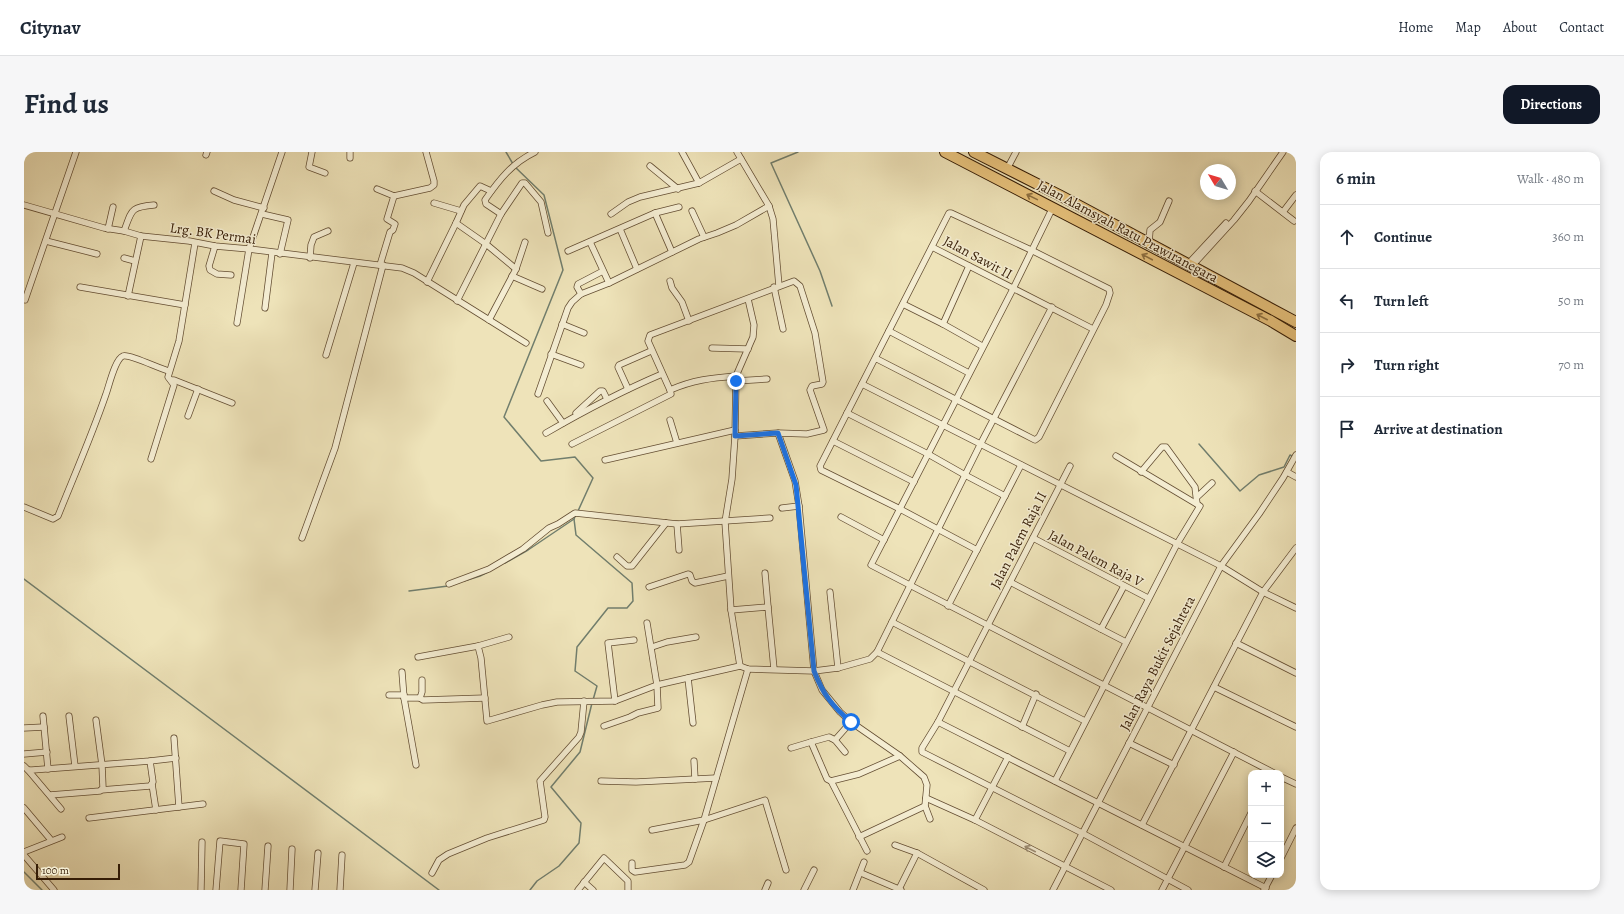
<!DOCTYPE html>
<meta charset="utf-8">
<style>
:root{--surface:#fff;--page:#f6f6f7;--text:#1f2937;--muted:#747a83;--line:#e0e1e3;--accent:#111827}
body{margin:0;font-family:Alegreya,serif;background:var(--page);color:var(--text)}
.controls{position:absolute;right:12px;bottom:12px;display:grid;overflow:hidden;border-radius:8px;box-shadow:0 2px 10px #0003}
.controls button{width:36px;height:36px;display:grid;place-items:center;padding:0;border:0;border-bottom:1px solid var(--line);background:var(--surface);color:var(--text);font:20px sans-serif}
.compass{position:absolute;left:1176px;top:12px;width:36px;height:36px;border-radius:50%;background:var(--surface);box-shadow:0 2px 10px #0003;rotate:308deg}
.scale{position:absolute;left:12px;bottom:10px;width:84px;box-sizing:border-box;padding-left:4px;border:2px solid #361d06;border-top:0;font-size:11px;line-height:14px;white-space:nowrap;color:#361d06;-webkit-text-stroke:3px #f4edd2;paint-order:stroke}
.stop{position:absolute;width:12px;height:12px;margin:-9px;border:3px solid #1a73e8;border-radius:50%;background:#fff}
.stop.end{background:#1a73e8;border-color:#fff;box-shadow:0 1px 4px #0008}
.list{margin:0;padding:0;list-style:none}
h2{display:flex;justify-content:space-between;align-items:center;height:52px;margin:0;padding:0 16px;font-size:17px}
h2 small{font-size:13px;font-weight:400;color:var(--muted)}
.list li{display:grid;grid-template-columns:26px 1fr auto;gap:12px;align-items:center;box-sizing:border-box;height:64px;padding:0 16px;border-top:1px solid var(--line)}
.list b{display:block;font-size:15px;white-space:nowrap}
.list em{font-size:13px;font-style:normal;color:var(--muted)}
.icon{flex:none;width:22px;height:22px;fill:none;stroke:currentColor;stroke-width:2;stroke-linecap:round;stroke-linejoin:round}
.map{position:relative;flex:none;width:1272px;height:738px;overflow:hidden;border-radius:12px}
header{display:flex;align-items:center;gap:24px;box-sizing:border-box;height:56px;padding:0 20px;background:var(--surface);border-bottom:1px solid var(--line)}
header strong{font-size:19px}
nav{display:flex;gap:22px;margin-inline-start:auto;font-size:14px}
.intro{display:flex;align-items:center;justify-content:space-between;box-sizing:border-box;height:96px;padding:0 24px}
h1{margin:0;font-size:28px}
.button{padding:10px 18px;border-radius:12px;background:var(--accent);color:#fff;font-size:14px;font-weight:700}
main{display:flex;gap:24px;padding:0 24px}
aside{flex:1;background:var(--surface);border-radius:12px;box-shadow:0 2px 10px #0003}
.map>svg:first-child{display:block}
</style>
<header>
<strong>Citynav</strong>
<nav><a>Home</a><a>Map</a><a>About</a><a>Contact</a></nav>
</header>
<div class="intro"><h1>Find us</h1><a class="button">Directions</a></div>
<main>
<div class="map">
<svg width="1272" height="738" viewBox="0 0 1272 738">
<rect width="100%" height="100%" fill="#eee3b9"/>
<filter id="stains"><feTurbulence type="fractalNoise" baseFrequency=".005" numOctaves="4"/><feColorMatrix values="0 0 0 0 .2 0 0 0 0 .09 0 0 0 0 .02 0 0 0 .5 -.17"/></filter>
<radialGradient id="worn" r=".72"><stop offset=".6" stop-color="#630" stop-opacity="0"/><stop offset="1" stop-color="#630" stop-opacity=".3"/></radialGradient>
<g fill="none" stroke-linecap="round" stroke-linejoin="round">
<g stroke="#717e6d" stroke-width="1.5">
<path d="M482 0 489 12"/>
<path d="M774 0 747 11 796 119 808 154"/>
<path d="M491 15 520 43 539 118 480 265 517 309 551 305 569 326 554 359"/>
<path d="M1175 292 1216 339 1235 323 1260 315 1266 303 1270 305"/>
<path d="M552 362 550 367 552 383 608 431 609 449 603 456H584L553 495 551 519 573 534 569 548"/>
<path d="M481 411 504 398 550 367"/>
<path d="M0 427 415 738"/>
<path d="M440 429 456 424 464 420"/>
<path d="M385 439 424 434"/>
<path d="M0 720 18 738"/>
<path d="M506 738 513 729 535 714 555 691 557 671 527 635 556 600 568 551"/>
</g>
<defs>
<g id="street">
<path d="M288 0 285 15 301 21"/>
<path d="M658 0 675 31"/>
<path d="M713 0 745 54 749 67 755 134"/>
<path d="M182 3 183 0"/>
<path d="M326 6V0"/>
<path d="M626 14 654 37"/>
<path d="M983 17 992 0"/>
<path d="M353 37 370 44 363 67 371 72 369 78 366 80 356 113"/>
<path d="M190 39 210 48 240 56"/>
<path d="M1231 39 1270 69"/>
<path d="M370 44 406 36 410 33V29L402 0"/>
<path d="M410 51 437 59"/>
<path d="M0 53 80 76 100 79 117 84 165 89 191 94 225 97 378 116 390 121 502 191"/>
<path d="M1029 55 989 137 847 413 1250 621"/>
<path d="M668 59 680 85"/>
<path d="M1259 60 1272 43"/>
<path d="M631 61 648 100"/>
<path d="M238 62 264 68 256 102"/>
<path d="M477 62 462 52 461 48C475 28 488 11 511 0"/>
<path d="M587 62 604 50 616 45 675 31 717 7"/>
<path d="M432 71 462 92 492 117"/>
<path d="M84 77 89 55"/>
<path d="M596 77 613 117"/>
<path d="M100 79C108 58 106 55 130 53"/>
<path d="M22 89 73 102"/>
<path d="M566 90 585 131"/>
<path d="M1125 91 1126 78 1136 70 1145 49"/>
<path d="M191 94 185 114 186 118 193 122 207 123"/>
<path d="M908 95 1069 177"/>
<path d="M544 99 631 61 655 55"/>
<path d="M100 106 111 109"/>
<path d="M286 106 287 93 290 85 304 79"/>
<path d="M1164 112 1202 71"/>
<path d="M1168 114 1210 68 1225 49 1259 0"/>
<path d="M488 124 518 137"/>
<path d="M646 129 648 136 658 150 665 169"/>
<path d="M403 130 432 71 440 53 456 34 467 39"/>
<path d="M56 135 161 153"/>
<path d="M750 135 759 177"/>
<path d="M557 142 553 135 554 132 579 119"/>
<path d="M104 144 117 84"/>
<path d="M1 148 52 0"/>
<path d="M433 149 477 62 498 31H501L517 50 524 81"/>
<path d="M879 152 919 172 958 194"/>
<path d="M241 156 248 101"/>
<path d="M465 168 492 117 501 90"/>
<path d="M213 171 225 97 258 0"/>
<path d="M538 172 560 181"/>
<path d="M919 172 945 114"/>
<path d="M865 179 945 221"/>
<path d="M688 196 724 197"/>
<path d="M527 202 557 213"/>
<path d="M302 203 330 111"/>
<path d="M851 206 1011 288 1015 285 1082 153 1086 141 1085 137 1007 98 927 61H925L796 314 797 318 876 357 953 398"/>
<path d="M147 228H150L208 251"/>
<path d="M712 229 743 227"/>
<path d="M838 232 1197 414 1239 440 1272 456"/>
<path d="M604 237 594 215 595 213 627 199"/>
<path d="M646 238C669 228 687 226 712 224"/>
<path d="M514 242 544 156 548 150 557 142 585 131 675 87 693 81 712 73 745 54"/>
<path d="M523 249 539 271"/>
<path d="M552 261 576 239H579L583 247"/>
<path d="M823 261 904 302 941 323 981 344"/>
<path d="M164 264 174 237"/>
<path d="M646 268 653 291"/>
<path d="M522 281C560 259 598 239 638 222"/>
<path d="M754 281 771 329 775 354"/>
<path d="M809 289 890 330"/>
<path d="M548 292 647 242 646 238 624 189 626 183 770 129 776 134 791 181 799 230 798 232 788 234 786 238 800 278 783 282 754 281 711 284"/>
<path d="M127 307 150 233 144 225 155 189 171 91"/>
<path d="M581 308 711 278"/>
<path d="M1046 314 914 570 898 596V600L1058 681 1164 738"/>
<path d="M1117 320 1138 295H1142L1171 335 1173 352"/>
<path d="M1263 320 1272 325"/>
<path d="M1173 345 1188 331"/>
<path d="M0 355 29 367 34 364C50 324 68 283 82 242 85 234 91 207 99 204 106 202 136 217 145 219"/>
<path d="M758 356 775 354 790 519 798 538 816 560 827 570 876 604 900 625 903 633 901 654 906 667"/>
<path d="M817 365 860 388"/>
<path d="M653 372 655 398"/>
<path d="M278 386 311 296 359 113"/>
<path d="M1009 386 1124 446"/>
<path d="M593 405 603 414H608L642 371"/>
<path d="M741 421 744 455"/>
<path d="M986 430 1102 490"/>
<path d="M425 432 465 417 499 397 525 376 534 372 551 361 653 372 746 366"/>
<path d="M625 435 664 422 666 423 668 429 671 431 704 424"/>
<path d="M806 440 814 516"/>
<path d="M924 454 997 313"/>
<path d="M707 458 744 455 750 517"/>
<path d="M868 470 1061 569"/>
<path d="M1077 477 1100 434"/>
<path d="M485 485 454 494 457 506 463 569 518 553 533 550 591 549 633 533 716 514 724 517 790 519 814 516 846 507 853 500 956 293 1028 155"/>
<path d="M1212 491 1272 521"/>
<path d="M628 495 643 490 672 485"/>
<path d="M853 500 1046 599"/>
<path d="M394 505 454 494"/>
<path d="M716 514 707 458 701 370 708 327 711 284 712 224 729 185 730 173 724 147"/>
<path d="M378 520 380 546"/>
<path d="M664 526 669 571"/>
<path d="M398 528V540L396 546 399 548 461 546"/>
<path d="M1190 535 1272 575"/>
<path d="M365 543H380"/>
<path d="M591 549 584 491 610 488"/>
<path d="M19 564 24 617"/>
<path d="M45 564 51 614"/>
<path d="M914 570 1242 736"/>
<path d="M580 574 606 565 614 561 634 556 633 533 623 471"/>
<path d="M998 575 1012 542"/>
<path d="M0 576 20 575"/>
<path d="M150 586 155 655"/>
<path d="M811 588 827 570"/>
<path d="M787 590 805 585 811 588 821 600"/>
<path d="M1105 591 1150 613"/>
<path d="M767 596 787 590 803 627 807 629 843 699"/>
<path d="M0 602 23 600"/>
<path d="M670 609 671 627"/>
<path d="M392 613 380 546H396"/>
<path d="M0 614 4 618H8L126 609 152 606"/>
<path d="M4 618 37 657"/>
<path d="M1257 625 1272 632"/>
<path d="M577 629 612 630 692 626"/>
<path d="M807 629 835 622 876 604"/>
<path d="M1031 629 1153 392 1176 354 1092 304"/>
<path d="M128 632 132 658"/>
<path d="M77 638 126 634 129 630 126 609"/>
<path d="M26 643 76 639 79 636 78 613 72 568"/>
<path d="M902 646 951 668 1087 738"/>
<path d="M0 656 27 688"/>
<path d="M65 666 179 652"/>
<path d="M951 668 984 605"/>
<path d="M1118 673 1239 440 1272 396"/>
<path d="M628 678 680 668 741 648 762 718"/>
<path d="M835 685 901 654"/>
<path d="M871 693 893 701 960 738"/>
<path d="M0 700 38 685"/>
<path d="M0 703 30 738"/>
<path d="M1257 706 1272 676"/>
<path d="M608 711V718L611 720 661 713 665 710 680 668 724 517"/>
<path d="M1200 715 1227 661"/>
<path d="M408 721 415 708 424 702 463 686 520 668 521 665 516 629 555 585 557 580 560 549"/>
<path d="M837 721 877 738"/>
<path d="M560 730 569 738"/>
<path d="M875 737 893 701"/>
<path d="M177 738 178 690"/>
<path d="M192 738 196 689 220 692 217 738"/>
<path d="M241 738 244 694"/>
<path d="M266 738 268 697"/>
<path d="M291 738 294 701"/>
<path d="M316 738 318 703"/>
<path d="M554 738 580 706 604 729V738"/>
<path d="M741 738 744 731"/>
<path d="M780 738 790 718"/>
<path d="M829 738 840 710"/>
<path d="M1029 738 1197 414 1235 362 1259 326 1272 303"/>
<path d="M1138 738 1210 600"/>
<path d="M1240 738 1248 723"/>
</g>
<g id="highway">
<path d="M921 0 1247 169 1272 184"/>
<path d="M950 0 1035 43 1272 170"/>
</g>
</defs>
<use href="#street" stroke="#644e33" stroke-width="7"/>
<use href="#highway" stroke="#361d06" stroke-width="12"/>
<use href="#street" stroke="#f4edd2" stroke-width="5.5"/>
<use href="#highway" stroke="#e7c27c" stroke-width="10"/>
</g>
<defs><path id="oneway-shaft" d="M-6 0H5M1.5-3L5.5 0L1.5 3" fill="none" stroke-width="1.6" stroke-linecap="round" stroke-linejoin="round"/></defs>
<g stroke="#8e7041">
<use href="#oneway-shaft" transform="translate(1008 45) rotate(-154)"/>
<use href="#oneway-shaft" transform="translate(1123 105) rotate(-152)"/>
<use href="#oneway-shaft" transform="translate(1238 165) rotate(-153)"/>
</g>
<use stroke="#9e8f76" href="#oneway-shaft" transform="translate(1006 697) rotate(-153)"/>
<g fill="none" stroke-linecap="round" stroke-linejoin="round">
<path stroke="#1a73e8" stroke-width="5" d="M712 229 711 284 754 281 772 333 790 519C799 542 808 554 827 570"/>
</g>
<g text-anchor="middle" stroke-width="3" stroke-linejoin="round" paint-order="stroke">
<g font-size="14" fill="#361d06" stroke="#f4edd2">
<text transform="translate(1104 79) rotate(28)" y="5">Jalan Alamsyah Ratu Prawiranegara</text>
<text transform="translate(189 81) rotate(8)" y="5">Lrg. BK Permai</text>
<text transform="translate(954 105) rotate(28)" y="5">Jalan Sawit II</text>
<text transform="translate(994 388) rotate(-63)" y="5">Jalan Palem Raja II</text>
<text transform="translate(1072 406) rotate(28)" y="5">Jalan Palem Raja V</text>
<text transform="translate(1133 511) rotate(-63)" y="5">Jalan Raya Bukit Sejahtera</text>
</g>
</g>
<rect width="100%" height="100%" filter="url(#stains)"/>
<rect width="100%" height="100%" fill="url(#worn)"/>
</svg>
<div class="controls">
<button>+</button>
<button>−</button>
<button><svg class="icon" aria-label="layers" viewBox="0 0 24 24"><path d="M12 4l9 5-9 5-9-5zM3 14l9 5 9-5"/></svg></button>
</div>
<svg class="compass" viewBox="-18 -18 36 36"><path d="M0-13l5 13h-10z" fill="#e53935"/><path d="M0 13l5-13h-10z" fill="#747a83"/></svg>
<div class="scale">100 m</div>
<div class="stop" style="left:827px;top:570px"></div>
<div class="stop end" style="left:712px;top:229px"></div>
</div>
<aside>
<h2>6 min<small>Walk · 480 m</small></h2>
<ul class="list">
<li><svg class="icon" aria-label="ahead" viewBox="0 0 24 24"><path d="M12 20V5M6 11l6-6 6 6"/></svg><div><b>Continue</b></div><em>360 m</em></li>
<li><svg class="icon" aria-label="left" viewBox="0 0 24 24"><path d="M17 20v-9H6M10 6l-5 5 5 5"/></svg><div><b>Turn left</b></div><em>50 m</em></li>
<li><svg class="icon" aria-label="right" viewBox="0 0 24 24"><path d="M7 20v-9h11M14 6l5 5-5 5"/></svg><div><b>Turn right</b></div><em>70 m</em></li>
<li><svg class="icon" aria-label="arrive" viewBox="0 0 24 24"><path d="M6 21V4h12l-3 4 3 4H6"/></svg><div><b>Arrive at destination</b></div></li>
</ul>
</aside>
</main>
